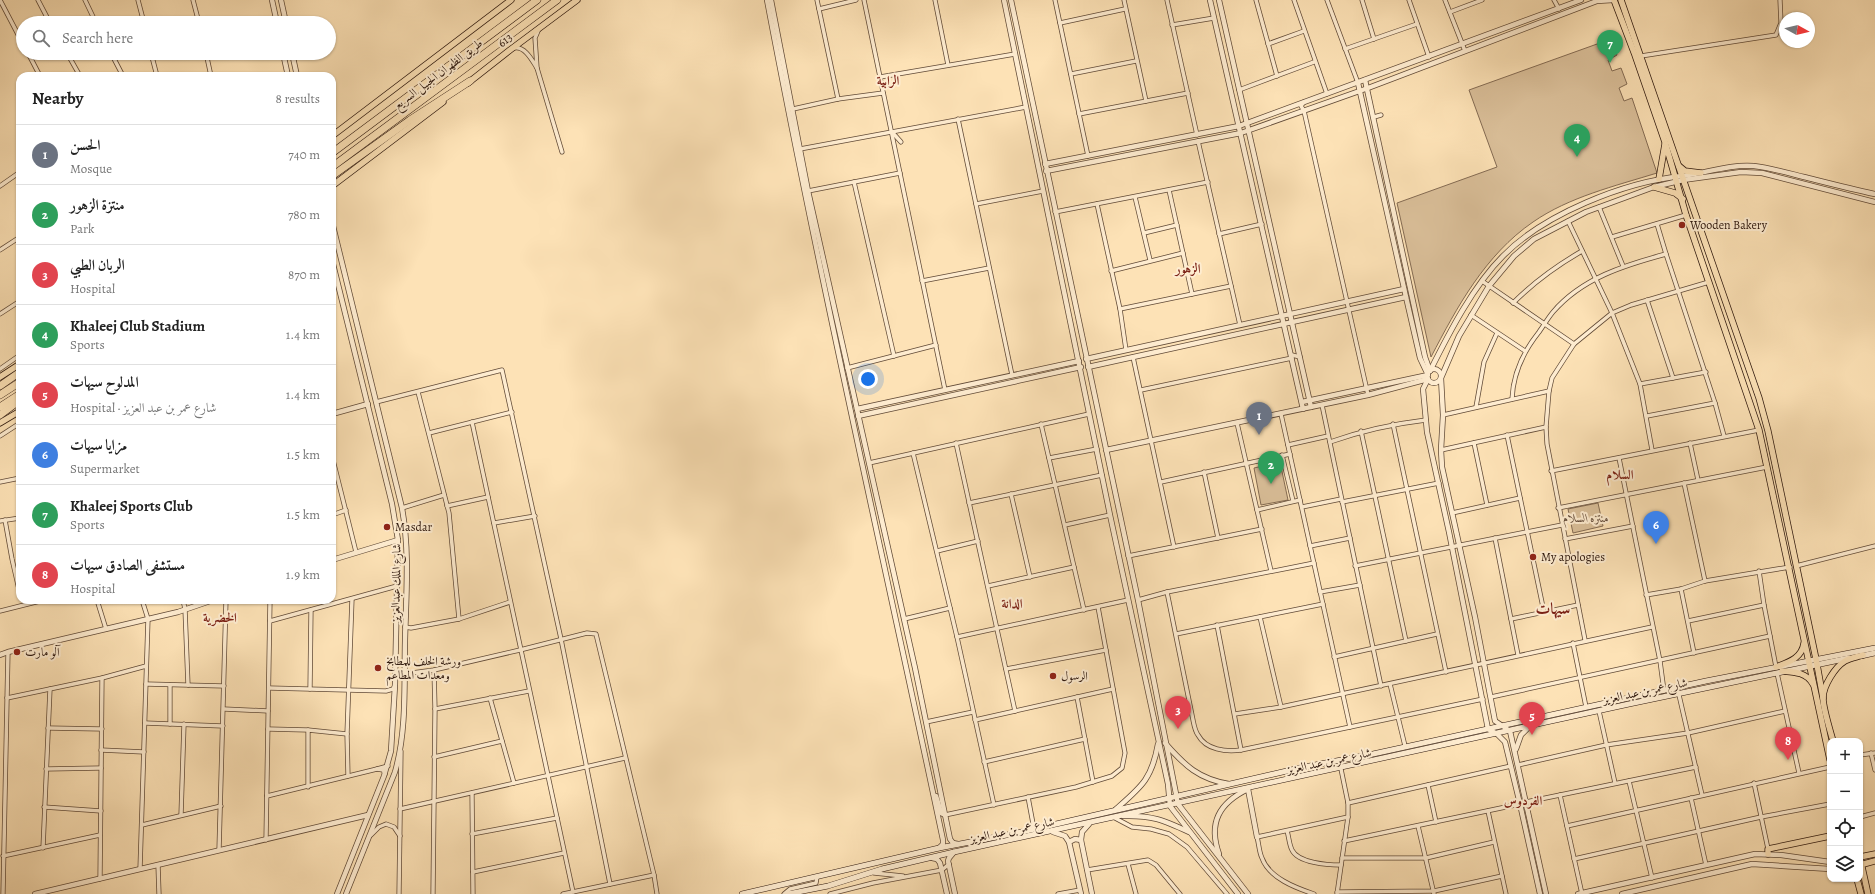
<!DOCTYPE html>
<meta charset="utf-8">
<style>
:root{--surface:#fff;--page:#f2f2f2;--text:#222;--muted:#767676;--line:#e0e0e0;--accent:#ea580c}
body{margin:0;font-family:Alegreya,Amiri,serif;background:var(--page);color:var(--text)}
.controls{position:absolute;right:12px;bottom:12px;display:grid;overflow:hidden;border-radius:8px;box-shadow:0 1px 3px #0004}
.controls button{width:36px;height:36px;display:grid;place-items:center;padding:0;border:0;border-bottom:1px solid var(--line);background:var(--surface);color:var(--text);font:20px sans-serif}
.compass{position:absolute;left:1779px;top:12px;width:36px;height:36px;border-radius:50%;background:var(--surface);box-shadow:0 1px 3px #0004;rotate:98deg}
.you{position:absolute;left:868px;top:379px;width:14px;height:14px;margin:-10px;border:3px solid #fff;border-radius:50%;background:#1a73e8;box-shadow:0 0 0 6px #1a73e833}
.badge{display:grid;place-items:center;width:26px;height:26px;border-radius:50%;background:var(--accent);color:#fff;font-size:13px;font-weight:700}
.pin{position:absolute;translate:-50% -33px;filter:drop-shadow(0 1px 2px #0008)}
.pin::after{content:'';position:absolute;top:21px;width:14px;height:12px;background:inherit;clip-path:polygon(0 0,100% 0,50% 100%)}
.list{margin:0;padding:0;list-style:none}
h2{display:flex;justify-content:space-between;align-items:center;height:52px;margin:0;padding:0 16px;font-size:17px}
h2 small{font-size:13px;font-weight:400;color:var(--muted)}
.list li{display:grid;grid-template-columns:26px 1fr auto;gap:12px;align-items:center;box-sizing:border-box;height:60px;padding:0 16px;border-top:1px solid var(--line)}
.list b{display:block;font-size:15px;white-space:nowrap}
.list p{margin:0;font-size:13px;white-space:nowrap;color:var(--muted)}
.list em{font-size:13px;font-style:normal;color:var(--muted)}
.icon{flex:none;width:22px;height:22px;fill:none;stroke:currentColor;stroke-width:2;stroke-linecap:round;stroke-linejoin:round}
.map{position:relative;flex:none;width:1875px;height:894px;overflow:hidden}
.search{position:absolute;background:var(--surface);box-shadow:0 1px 3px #0004;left:16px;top:16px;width:320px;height:44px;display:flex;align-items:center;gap:10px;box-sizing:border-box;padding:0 14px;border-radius:22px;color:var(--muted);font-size:15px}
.panel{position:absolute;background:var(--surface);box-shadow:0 1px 3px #0004;left:16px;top:72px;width:320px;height:532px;border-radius:12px}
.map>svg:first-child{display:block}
</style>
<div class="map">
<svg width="1875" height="894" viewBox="0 0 1875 894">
<rect width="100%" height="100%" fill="#fde2b6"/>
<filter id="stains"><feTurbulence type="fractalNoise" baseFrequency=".005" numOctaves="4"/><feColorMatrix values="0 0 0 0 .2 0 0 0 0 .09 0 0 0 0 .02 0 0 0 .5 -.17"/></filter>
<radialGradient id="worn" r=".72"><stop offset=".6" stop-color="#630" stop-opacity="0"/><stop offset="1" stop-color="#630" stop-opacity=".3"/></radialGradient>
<g fill="#dabf99" stroke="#846b53">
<path d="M1611 39 1617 55 1608 60 1612 71 1621 68 1627 84 1619 88 1624 101 1632 98 1657 173C1615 186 1569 197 1533 222 1485 255 1457 307 1431 357L1397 203 1497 167 1469 90Z"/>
<path d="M1280 462 1288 500 1261 505 1254 468Z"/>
<path d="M1598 503 1603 526 1573 533 1568 509Z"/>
</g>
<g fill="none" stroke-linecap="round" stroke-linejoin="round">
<defs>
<g id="minor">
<path d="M0 0 23 44"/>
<path d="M38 0 50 23"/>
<path d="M85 0 96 23"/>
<path d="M138 0 144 23"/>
<path d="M193 0 199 23"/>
<path d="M817 0 838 99"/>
<path d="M864 0 945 390"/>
<path d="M935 0 948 65"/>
<path d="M1055 0 1088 156"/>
<path d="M1124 0 1146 101"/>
<path d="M1167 0 1197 135"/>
<path d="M1256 0 1277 76"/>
<path d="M1294 0 1327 94"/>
<path d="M1327 0 1358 83"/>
<path d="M1362 0 1374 39"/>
<path d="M1409 0 1429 57"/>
<path d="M1445 0 1465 51"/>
<path d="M1554 0 1559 9"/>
<path d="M819 9 856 0"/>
<path d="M1450 12 1482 0"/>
<path d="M1060 23 1125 9"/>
<path d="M1172 25 1214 18"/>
<path d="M1268 44 1304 31"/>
<path d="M514 48C525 46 532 60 537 68L535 38 538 31"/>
<path d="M1345 49 1417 24"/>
<path d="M28 53 40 76"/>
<path d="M67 53 80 76"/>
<path d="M111 53 123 76"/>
<path d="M151 53 157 76"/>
<path d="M206 53 211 76"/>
<path d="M1641 56 1776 35 1781 23 1780 0"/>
<path d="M537 68 562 152"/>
<path d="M1071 74 1136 61"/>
<path d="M880 77 1015 54"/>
<path d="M1239 90 1314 62"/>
<path d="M1304 102 1301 106 1304 111 1368 395"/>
<path d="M793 109 838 99 883 93"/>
<path d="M1079 114 1188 93"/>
<path d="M1374 117 1381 115"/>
<path d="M958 119 1012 375"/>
<path d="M892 132 901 142"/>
<path d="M1198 141 1240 325"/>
<path d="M800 149 1026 107"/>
<path d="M19 161 20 164"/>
<path d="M854 182 894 356"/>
<path d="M0 186 20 172"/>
<path d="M1169 190 1192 294"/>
<path d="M808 191 900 173"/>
<path d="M1135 197 1150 260"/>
<path d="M976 204 1043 191"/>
<path d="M1097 204 1120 309 1126 350"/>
<path d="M1599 207 1623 266"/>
<path d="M1055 212 1208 182"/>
<path d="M1568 221 1612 313 1640 384 1652 450"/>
<path d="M1657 224 1666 254"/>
<path d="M1144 233 1177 225"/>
<path d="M1219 234 1262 224"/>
<path d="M1612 237 1686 215"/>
<path d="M0 250 20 237"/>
<path d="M1111 271 1183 253"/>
<path d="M922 281 989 268"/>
<path d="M1482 281 1574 344"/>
<path d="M1647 300 1673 378"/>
<path d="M1513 303C1534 282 1556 266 1582 251"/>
<path d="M1120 309 1231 286"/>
<path d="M0 314 20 301"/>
<path d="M1471 315 1525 351"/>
<path d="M1292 355 1300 357"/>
<path d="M1133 357 1174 547"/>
<path d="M847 368 936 345"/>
<path d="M0 369 20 355"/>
<path d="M1640 384 1706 372"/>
<path d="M1141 390 1292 358"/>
<path d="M418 392 449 513 459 619"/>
<path d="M1512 399C1513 373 1523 352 1539 332 1544 325 1548 318 1553 312 1582 278 1625 265 1666 254L1715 403 1647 416"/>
<path d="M376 402 502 370 561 639 610 884"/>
<path d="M1715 403 1724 436"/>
<path d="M1322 405 1381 686"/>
<path d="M1476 407 1484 362 1497 333"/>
<path d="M1281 414 1350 727"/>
<path d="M1443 415 1549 391"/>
<path d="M472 422 573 892"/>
<path d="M1237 423 1271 571"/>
<path d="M1041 424 1084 610"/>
<path d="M1393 424 1446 672"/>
<path d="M1361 431 1406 641"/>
<path d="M429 433 512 412"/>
<path d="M1507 435 1544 612"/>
<path d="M0 436 20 423"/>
<path d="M1330 442C1361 431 1392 424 1426 420"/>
<path d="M956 443 1015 711"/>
<path d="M1474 443 1487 505"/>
<path d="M1690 443 1698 480"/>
<path d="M1288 445 1328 436"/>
<path d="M1441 450 1546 427"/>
<path d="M913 453 957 637 994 805"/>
<path d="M1282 455 1293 501"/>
<path d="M332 456 356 552"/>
<path d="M1049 458 1097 449"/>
<path d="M1619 458 1660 661 1664 691"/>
<path d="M869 463 1089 414"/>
<path d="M1551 471 1759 430"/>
<path d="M1204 472 1218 538"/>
<path d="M0 482 20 478"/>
<path d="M1161 482 1290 454"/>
<path d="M1684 483 1705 581"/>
<path d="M1011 494 1030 577"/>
<path d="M1342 502 1439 483"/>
<path d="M969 503 1102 475"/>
<path d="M447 506 488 497"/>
<path d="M1302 507 1341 499"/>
<path d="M402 508 444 495"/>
<path d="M1558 508 1767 467"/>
<path d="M1257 510 1300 500"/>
<path d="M1452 513 1520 498"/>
<path d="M332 515 346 510"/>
<path d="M5 520 12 559 20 594"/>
<path d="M0 521 20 518"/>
<path d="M494 523 535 516"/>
<path d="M1065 525 1110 515"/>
<path d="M1495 538 1518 655"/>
<path d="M1565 539 1633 526"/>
<path d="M1310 546 1350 538"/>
<path d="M937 551 978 541"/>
<path d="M1128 556 1262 529"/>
<path d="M1355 566 1562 525"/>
<path d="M1796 566 1875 546"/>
<path d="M1759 571 1764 605 1776 667"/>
<path d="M988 586 1074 567"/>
<path d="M1681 589 1694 653"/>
<path d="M1167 592 1193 720C1194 725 1195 731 1198 735 1206 750 1226 752 1241 750L1483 699"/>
<path d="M1320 592 1360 585"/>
<path d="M1646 595 1681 589 1705 581 1790 567"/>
<path d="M97 600 106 629"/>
<path d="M183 600 185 609 188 685"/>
<path d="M1138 600 1167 592 1314 563"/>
<path d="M0 611 44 600"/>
<path d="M1260 617 1281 707"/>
<path d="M904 619 950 608"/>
<path d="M1511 619 1578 605"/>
<path d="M270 621 397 586"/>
<path d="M1688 621 1764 605"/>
<path d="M1217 625 1241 750"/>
<path d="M405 627 411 628 459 619 510 602"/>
<path d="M1176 634 1323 604"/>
<path d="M957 637 1128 600"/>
<path d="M1585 640 1547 444 1546 427 1549 391 1552 378 1574 344 1612 313 1631 305 1709 282"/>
<path d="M1573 643 1586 707"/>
<path d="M1334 657 1437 634"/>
<path d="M1006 669 1106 650"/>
<path d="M1777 673 1799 773"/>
<path d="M404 674 434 670 520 650 587 633 596 634 654 875 657 894"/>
<path d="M146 684 224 686"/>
<path d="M1390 684 1405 746"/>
<path d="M269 688 386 691 393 689 395 685"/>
<path d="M310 689 311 610"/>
<path d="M1679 695 1702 795"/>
<path d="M1077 697 1093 782"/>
<path d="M1491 697 1770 636"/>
<path d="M7 698 102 678 146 666"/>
<path d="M490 698 514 783"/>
<path d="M224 709 268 711"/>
<path d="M435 709 529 691"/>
<path d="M1599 711 1615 783"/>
<path d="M1235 714 1281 707 1652 627"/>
<path d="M975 720 1113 689"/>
<path d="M926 722 973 712"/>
<path d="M145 723 223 726"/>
<path d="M170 724V685"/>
<path d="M48 728 102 729"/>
<path d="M268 729 308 730"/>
<path d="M101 750 144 752"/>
<path d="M1871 753 1875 770"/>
<path d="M1860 755 1875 753"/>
<path d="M434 757 502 741"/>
<path d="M984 762 1085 739"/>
<path d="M1518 765 1606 745 1688 733 1785 711"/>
<path d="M46 769 101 768"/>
<path d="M385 774 383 770 377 769 388 766"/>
<path d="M348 776 347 734 352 599"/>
<path d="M1629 781 1652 878"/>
<path d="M1754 783 1768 849"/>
<path d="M1428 785 1436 822"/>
<path d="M308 787V730L347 734"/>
<path d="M472 793 473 894"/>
<path d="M1560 795 1582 894"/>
<path d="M267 796 377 769"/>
<path d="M1028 797 1034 829"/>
<path d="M1691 798 1706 865"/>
<path d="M1526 802 1696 767"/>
<path d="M1348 803 1511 766"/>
<path d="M44 807 101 811"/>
<path d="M400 809 625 758"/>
<path d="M1488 811 1506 894"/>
<path d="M181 815 184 724"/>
<path d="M945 815 1076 787 1112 776 1122 768 1125 753 1098 607"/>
<path d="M1860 817 1875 813"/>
<path d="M1115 818 1132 827 1151 829 1169 834 1187 847 1227 894"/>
<path d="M142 825 221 806"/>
<path d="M1418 826 1434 894"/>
<path d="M1567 826 1830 767"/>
<path d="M1287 831C1289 837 1289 844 1292 850 1298 863 1328 865 1341 865"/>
<path d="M472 834 557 818"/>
<path d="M371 835 379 827 386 824 394 827 400 836"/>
<path d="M266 840 270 600"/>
<path d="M1344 841 1520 804"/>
<path d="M43 848 50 689"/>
<path d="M219 850 226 600"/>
<path d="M3 856 100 835"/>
<path d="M1342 858H1426L1494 842"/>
<path d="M1574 859 1761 817 1830 804"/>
<path d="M1128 864 1136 894"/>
<path d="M158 865 159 894"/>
<path d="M140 869 148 619 142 600"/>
<path d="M1087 870 1148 860 1156 865 1180 894"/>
<path d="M473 872 564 853"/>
<path d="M874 873 903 876"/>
<path d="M100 879 102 678"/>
<path d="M1337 892 1434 891 1502 876"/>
<path d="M3 894 8 652"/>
<path d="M399 894 401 751"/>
<path d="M433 894 435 709 434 670"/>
<path d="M563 894 654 875"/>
<path d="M784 894 790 889 816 883 817 877"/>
<path d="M830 894 873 883 942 870 949 864"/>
<path d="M1058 894 1080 890"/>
<path d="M1314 894C1296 888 1269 878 1262 858 1259 852 1259 844 1257 837L1348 817"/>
<path d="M1337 894 1348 817V803L1341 769"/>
</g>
<g id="tertiary">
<path d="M272 0 277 23"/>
<path d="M281 0 286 23"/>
<path d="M767 0C820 281 884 560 943 840V844L939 848"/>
<path d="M771 0 808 191 915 668 950 839 953 843 958 844"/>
<path d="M1004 0 1110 515 1168 784 1170 806 1238 894"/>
<path d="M1011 0 1138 600 1178 804 1248 894"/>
<path d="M1210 0 1303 409"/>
<path d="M1219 0 1311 407"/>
<path d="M283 53 288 76"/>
<path d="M292 53 297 76"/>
<path d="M1365 80 1425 357 1430 371"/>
<path d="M1045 164 1239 126 1581 0"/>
<path d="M1046 171 1241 133 1368 88 1597 1 1613 0"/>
<path d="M332 222 402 508C410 552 406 597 405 641 404 684 407 730 395 772L346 894"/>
<path d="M332 260 392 504 398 540 395 685 391 751 384 776 337 894"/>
<path d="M1086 359 1404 289"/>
<path d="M1088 367 1406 297"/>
<circle cx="1434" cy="376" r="7"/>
<path d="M1430 371C1449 333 1473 286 1503 256 1544 214 1624 182 1682 176 1706 173 1730 164 1754 166 1771 168 1788 173 1804 177 1828 183 1851 189 1875 194"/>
<path d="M1428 379 1423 389 1427 432 1449 532 1488 729 1497 734 1505 742 1520 804 1540 894"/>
<path d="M1302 402 1428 375 1420 358 1406 297 1358 83"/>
<path d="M857 409 1079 361"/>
<path d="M332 414 368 404"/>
<path d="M858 416 1081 367"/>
<path d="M1106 450 1368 395 1428 379"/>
<path d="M332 560 398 540"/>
<path d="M0 655 8 652 178 612 213 600"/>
<path d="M1165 743C1185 766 1199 779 1229 784"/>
<path d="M1516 749 1521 735 1530 726"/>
<path d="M936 796 941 813 945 815"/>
<path d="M1116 809C1141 787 1152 779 1158 744"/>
<path d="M1123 816C1152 815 1163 820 1189 832"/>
<path d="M1089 824 1082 832 1081 840 1092 894"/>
<path d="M1053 832 1065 836 1069 842 1081 894"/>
<path d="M1069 842 1075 839 1081 840"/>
<path d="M954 852 949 858 948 861 955 894"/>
<path d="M1219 854C1208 823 1219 803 1248 789L1257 837"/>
<path d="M932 858 937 859 940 863 947 894"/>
<path d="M35 894 368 815"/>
<path d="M1546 894 1510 731 1495 721 1475 617 1442 467 1441 450 1443 415 1441 378 1459 336 1489 286 1514 256 1534 239 1586 212 1654 187 1683 180 1741 172 1762 173 1875 202"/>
<path d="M1578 894 1755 854 1781 855 1830 862"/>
<path d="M1622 894 1752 864 1830 869"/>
</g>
<g id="secondary">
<path d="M1861 656 1875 653"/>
<path d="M742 894 939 848 1017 833 1304 767 1373 754 1706 681 1875 648"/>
<path d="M788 894 828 886 882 869 954 852 1629 704 1849 658"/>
</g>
<g id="primary">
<path d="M1614 0 1635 55 1665 142 1686 215 1759 430 1830 760"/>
<path d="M1621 0 1759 398 1768 431 1816 659 1823 698"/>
<path d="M468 83 510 50 577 0"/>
<path d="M332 136 511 0"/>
<path d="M1679 166 1685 171 1701 173"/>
<path d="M1659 179 1665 144"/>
<path d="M332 186 443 102"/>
<path d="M1654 187 1675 193 1683 199"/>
<path d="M0 377 20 364"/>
<path d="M0 423 20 411"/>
<path d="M1776 667C1789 662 1802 658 1804 643"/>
<path d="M1782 671C1794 672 1806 672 1813 684"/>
<path d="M1833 741C1830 730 1823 708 1823 698 1823 686 1835 667 1845 661 1850 658 1857 657 1863 655"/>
<path d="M1768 854V849L1830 836"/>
<path d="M1860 857 1875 854"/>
<path d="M1860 858 1868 894"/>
<path d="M1860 865 1875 861"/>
<path d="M1857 879 1861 894"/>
</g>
<g id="motorway">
<path d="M332 153 537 0"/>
<path d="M332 167 557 0"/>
<path d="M332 176 410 120 470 81"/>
<path d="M0 386 20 372"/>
<path d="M0 395 20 382"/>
<path d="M0 407 20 394"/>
<path d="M0 415 20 400"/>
</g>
</defs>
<use href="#minor" stroke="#614a37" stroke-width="5"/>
<use href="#tertiary" stroke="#614a37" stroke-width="6"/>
<use href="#secondary" stroke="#2d170d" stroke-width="6"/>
<use href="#primary" stroke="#2d170d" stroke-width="7"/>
<use href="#motorway" stroke="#2d170d" stroke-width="8"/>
<use href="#minor" stroke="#feecd0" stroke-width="3.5"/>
<use href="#tertiary" stroke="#feecd0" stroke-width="4.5"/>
<use href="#secondary" stroke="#feecd0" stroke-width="5"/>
<use href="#primary" stroke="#fde2b6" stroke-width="5.5"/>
<use href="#motorway" stroke="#fde2b6" stroke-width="7"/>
</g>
<g fill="#8f2418" stroke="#feecd0" stroke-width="1.5">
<circle cx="1682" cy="225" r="4"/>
<circle cx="387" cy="527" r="4"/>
<circle cx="1533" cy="557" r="4"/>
<circle cx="17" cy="652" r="4"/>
<circle cx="378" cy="668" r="4"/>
<circle cx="1053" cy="676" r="4"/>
</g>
<g text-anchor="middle" stroke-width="4" stroke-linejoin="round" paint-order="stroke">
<g font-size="12" fill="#2d170d" stroke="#feecd0">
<text transform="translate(505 40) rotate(-38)" y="4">613</text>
<text transform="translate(438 74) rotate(-37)" y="4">طريق الظهران الجبيل السريع</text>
<text transform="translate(396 583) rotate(-89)" y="4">شارع الملك عبدالعزيز</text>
<text transform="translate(1645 691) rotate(-12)" y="4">شارع عمر بن عبد العزيز</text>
<text transform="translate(1329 761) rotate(-12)" y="4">شارع عمر بن عبد العزيز</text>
<text transform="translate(1012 830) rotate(-12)" y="4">شارع عمر بن عبد العزيز</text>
</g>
<g font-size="12" fill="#2d170d" stroke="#feecd0" text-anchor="start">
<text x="1690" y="229">Wooden Bakery</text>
<text x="395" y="531">Masdar</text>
<text x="1541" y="561">My apologies</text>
<text x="25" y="656">آلو مارت</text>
<text x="386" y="665">ورشة الخلف للمطابخ<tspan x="386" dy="14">ومعدات المطاعم</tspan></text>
<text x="1061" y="680">الرسول</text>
</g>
<g font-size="12" font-style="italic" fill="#614937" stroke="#feecd0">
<text x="1586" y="522">منتزه السلام</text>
</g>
<g font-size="13" font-weight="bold" fill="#7a1f14" stroke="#feecd0">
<text x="888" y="85">الرابية</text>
<text x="1188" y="273">الزهور</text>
<text x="1620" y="479">السلام</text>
<text x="1012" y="608">الدانة</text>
<text x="220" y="622">الخضرية</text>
<text x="1523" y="805">الفردوس</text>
</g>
<g font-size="16" font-weight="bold" fill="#7a1f14" stroke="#feecd0">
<text x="1553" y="614">سيهات</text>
</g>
</g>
<rect width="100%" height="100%" filter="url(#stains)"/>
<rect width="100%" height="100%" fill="url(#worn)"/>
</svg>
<div class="controls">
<button>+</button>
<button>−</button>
<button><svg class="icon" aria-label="locate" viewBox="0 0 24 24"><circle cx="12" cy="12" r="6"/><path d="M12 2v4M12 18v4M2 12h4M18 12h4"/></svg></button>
<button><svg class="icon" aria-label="layers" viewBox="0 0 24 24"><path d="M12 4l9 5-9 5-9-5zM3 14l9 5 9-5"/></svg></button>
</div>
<svg class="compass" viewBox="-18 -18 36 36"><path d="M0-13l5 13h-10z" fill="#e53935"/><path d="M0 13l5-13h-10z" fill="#767676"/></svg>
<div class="you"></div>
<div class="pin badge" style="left:1259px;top:435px;background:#6b7280">1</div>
<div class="pin badge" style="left:1271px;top:484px;background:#2e9e5b">2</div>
<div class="pin badge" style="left:1178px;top:729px;background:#e0444e">3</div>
<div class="pin badge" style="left:1577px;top:157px;background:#2e9e5b">4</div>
<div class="pin badge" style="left:1532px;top:735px;background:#e0444e">5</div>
<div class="pin badge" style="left:1656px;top:544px;background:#3f7fe0">6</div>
<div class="pin badge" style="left:1610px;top:63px;background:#2e9e5b">7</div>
<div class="pin badge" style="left:1788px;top:760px;background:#e0444e">8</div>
<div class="search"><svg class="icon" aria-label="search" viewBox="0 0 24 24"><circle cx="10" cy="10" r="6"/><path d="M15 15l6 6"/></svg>Search here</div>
<section class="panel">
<h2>Nearby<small>8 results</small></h2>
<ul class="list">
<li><span class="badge" style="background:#6b7280">1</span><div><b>الحسن</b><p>Mosque</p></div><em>740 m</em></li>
<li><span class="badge" style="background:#2e9e5b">2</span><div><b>منتزة الزهور</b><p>Park</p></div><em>780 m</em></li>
<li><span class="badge" style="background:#e0444e">3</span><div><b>الربان الطبي</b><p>Hospital</p></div><em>870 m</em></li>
<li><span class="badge" style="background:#2e9e5b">4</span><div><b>Khaleej Club Stadium</b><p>Sports</p></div><em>1.4 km</em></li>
<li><span class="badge" style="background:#e0444e">5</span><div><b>المدلوح سيهات</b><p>Hospital · شارع عمر بن عبد العزيز</p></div><em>1.4 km</em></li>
<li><span class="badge" style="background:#3f7fe0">6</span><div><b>مزايا سيهات</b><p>Supermarket</p></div><em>1.5 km</em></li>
<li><span class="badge" style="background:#2e9e5b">7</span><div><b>Khaleej Sports Club</b><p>Sports</p></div><em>1.5 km</em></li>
<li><span class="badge" style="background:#e0444e">8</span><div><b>مستشفى الصادق سيهات</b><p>Hospital</p></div><em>1.9 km</em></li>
</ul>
</section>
</div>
